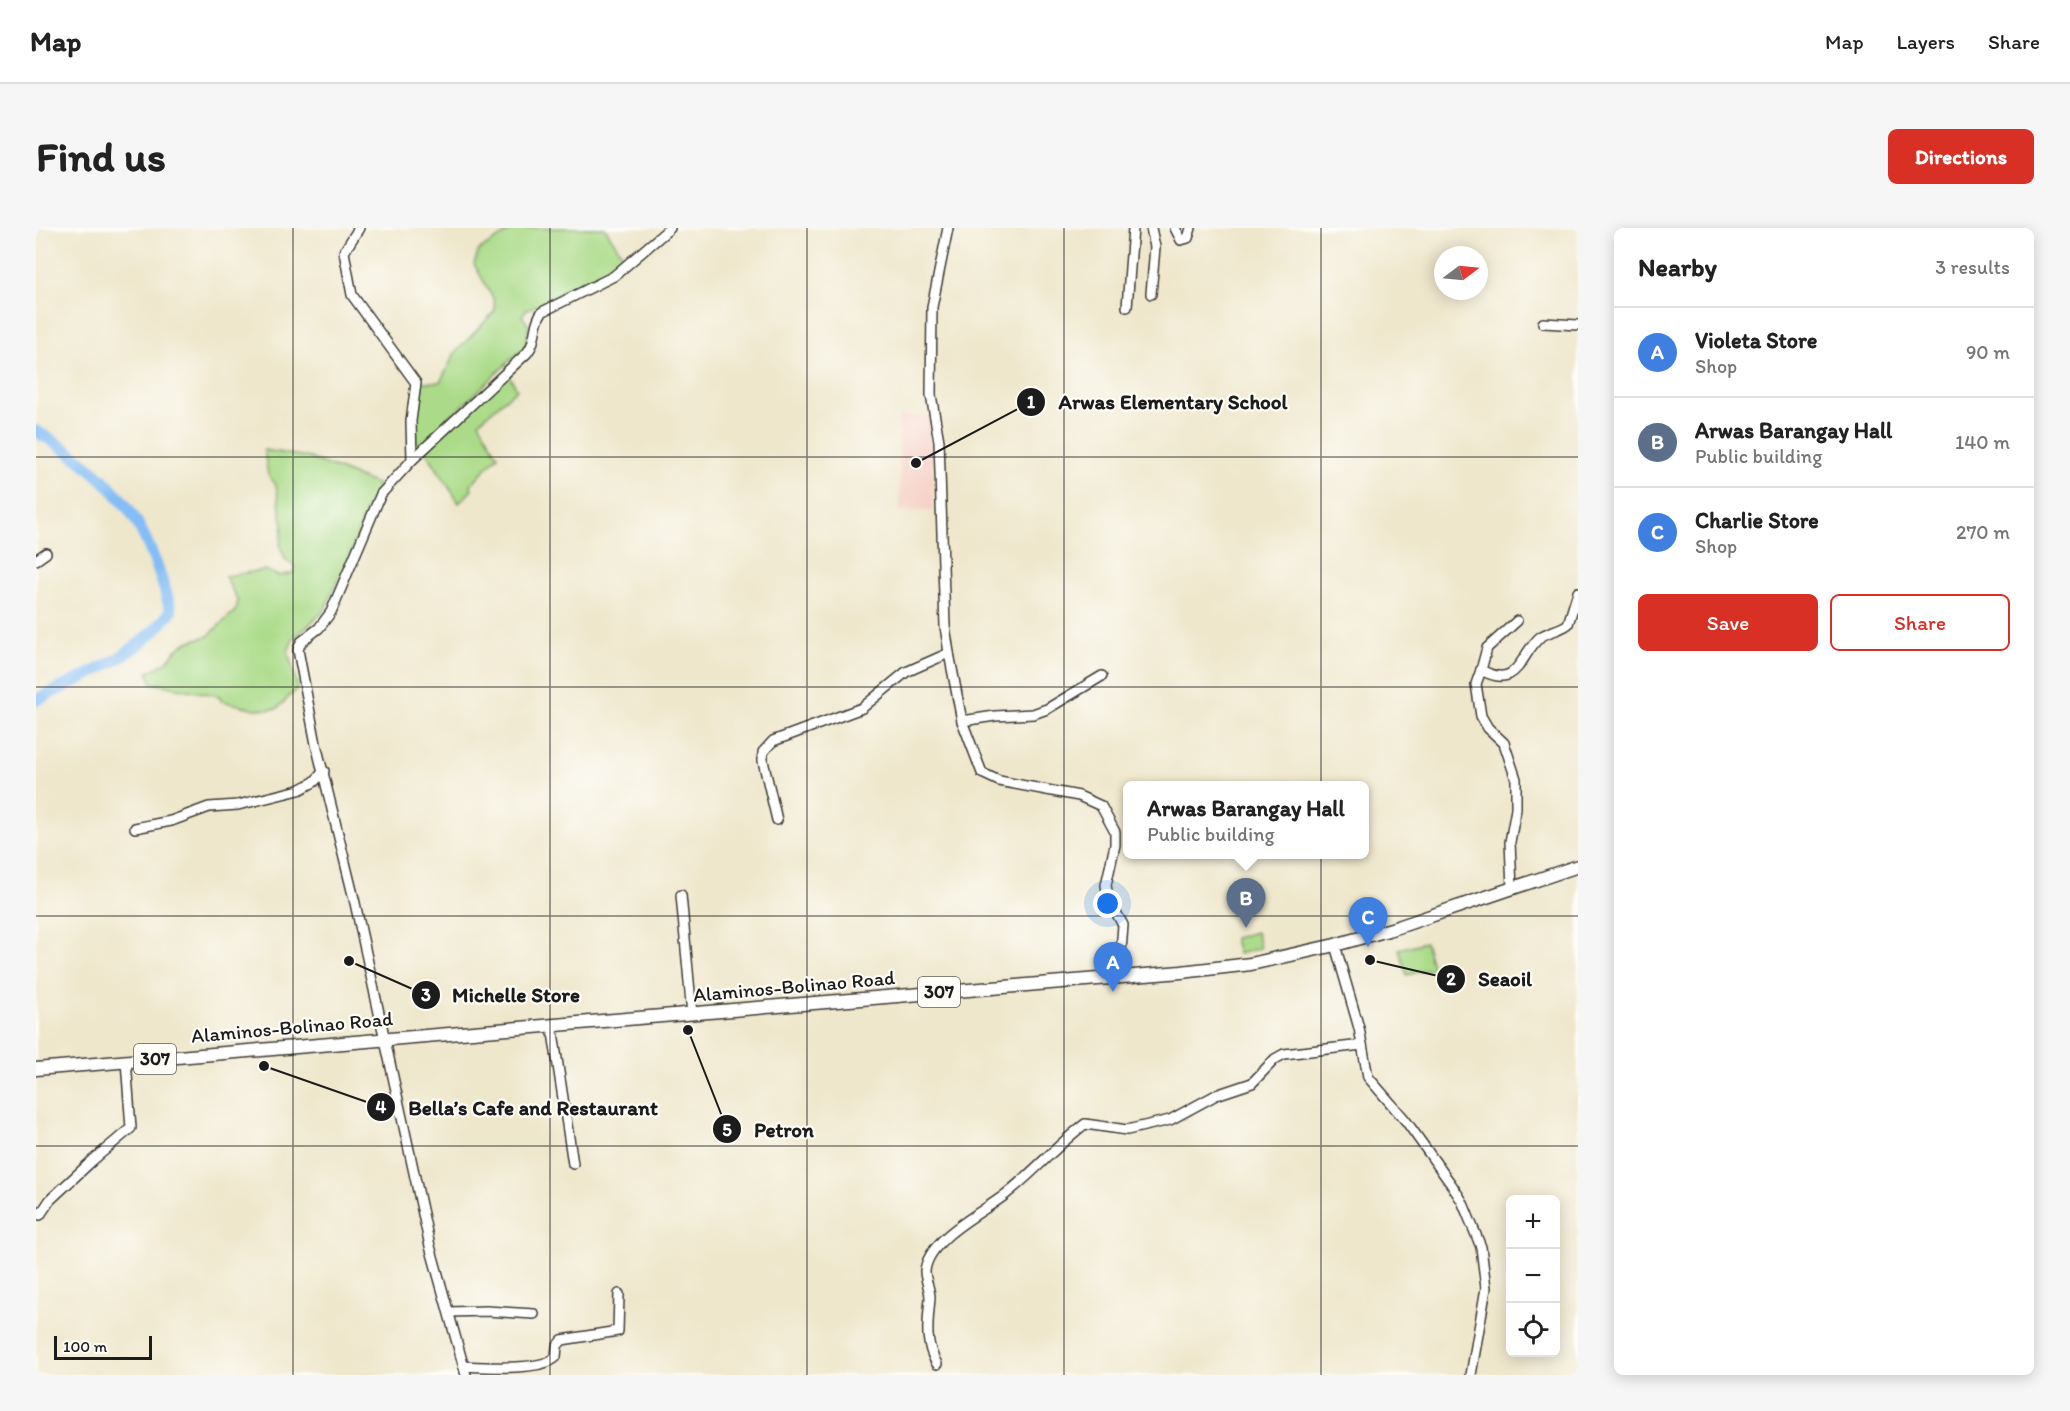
<!DOCTYPE html>
<meta charset="utf-8">
<style>
:root{--surface:#fff;--page:#f6f6f6;--text:#222;--muted:#767676;--line:#e0e0e0;--accent:#d93025}
body{margin:0;font-family:Itim,sans-serif;background:var(--page);color:var(--text)}
.controls{position:absolute;right:18px;bottom:18px;display:grid;overflow:hidden;border-radius:9px;box-shadow:0 3px 15px #0003}
.controls button{width:54px;height:54px;display:grid;place-items:center;padding:0;border:0;border-bottom:2px solid var(--line);background:var(--surface);color:var(--text);font:30px sans-serif}
.compass{position:absolute;left:1398px;top:18px;width:54px;height:54px;border-radius:50%;background:var(--surface);box-shadow:0 3px 15px #0003;rotate:74deg}
.scale{position:absolute;left:18px;bottom:15px;width:98px;box-sizing:border-box;padding-left:6px;border:3px solid #1c1c1c;border-top:0;font-size:16px;line-height:21px;white-space:nowrap;color:#1c1c1c;-webkit-text-stroke:4px #fdfcf7;paint-order:stroke}
.you{position:absolute;left:1072px;top:676px;width:21px;height:21px;margin:-15px;border:4px solid #fff;border-radius:50%;background:#1a73e8;box-shadow:0 0 0 9px #1a73e833}
.badge{display:grid;place-items:center;width:39px;height:39px;border-radius:50%;background:var(--accent);color:#fff;font-size:20px;font-weight:700}
.pin{position:absolute;translate:-50% -50px;filter:drop-shadow(0 2px 3px #0008)}
.pin::after{content:'';position:absolute;top:32px;width:21px;height:18px;background:inherit;clip-path:polygon(0 0,100% 0,50% 100%)}
.popup{position:absolute;left:1087px;top:553px;width:246px;height:78px;box-sizing:border-box;display:grid;place-content:center;border-radius:9px;background:var(--surface);filter:drop-shadow(0 2px 4px #0005);font-size:20px;white-space:nowrap;color:var(--muted)}
.popup b{font-size:22px;color:var(--text)}
.popup::after{content:'';position:absolute;left:50%;top:100%;margin-left:-12px;border:12px solid transparent;border-top-color:var(--surface)}
.list{margin:0;padding:0;list-style:none}
h2{display:flex;justify-content:space-between;align-items:center;height:78px;margin:0;padding:0 24px;font-size:26px}
h2 small{font-size:20px;font-weight:400;color:var(--muted)}
.list li{display:grid;grid-template-columns:39px 1fr auto;gap:18px;align-items:center;box-sizing:border-box;height:90px;padding:0 24px;border-top:2px solid var(--line)}
.list b{display:block;font-size:22px;white-space:nowrap}
.list p{margin:0;font-size:20px;white-space:nowrap;color:var(--muted)}
.list em{font-size:20px;font-style:normal;color:var(--muted)}
.actions{display:flex;gap:12px;padding:18px 24px}
.actions a{flex:1;padding:14px 0;border:2px solid var(--accent);border-radius:9px;text-align:center;font-size:21px;color:var(--accent)}
.actions .main{background:var(--accent);color:#fff}
.icon{flex:none;width:33px;height:33px;fill:none;stroke:currentColor;stroke-width:2;stroke-linecap:round;stroke-linejoin:round}
.map{position:relative;flex:none;width:1542px;height:1147px;overflow:hidden;border-radius:9px}
header{display:flex;align-items:center;gap:36px;box-sizing:border-box;height:84px;padding:0 30px;background:var(--surface);border-bottom:2px solid var(--line)}
header strong{font-size:28px}
nav{display:flex;gap:33px;margin-inline-start:auto;font-size:21px}
.intro{display:flex;align-items:center;justify-content:space-between;box-sizing:border-box;height:144px;padding:0 36px}
h1{margin:0;font-size:42px}
.button{padding:15px 27px;border-radius:9px;background:var(--accent);color:#fff;font-size:21px;font-weight:700}
main{display:flex;gap:36px;padding:0 36px}
aside{flex:1;background:var(--surface);border-radius:9px;box-shadow:0 3px 15px #0003}
.map>svg:first-child{display:block}
</style>
<header>
<strong>Map</strong>
<nav><a>Map</a><a>Layers</a><a>Share</a></nav>
</header>
<div class="intro"><h1>Find us</h1><a class="button">Directions</a></div>
<main>
<div class="map">
<svg width="1542" height="1147" viewBox="0 0 1542 1147">
<rect width="100%" height="100%" fill="#fdfcf7"/>
<filter id="ink" filterUnits="userSpaceOnUse"><feTurbulence type="fractalNoise" baseFrequency=".0167" numOctaves="2"/><feDisplacementMap in="SourceGraphic" scale="12" xChannelSelector="R" yChannelSelector="G"/><feConvolveMatrix kernelMatrix="1 2 1 2 8 2 1 2 1" color-interpolation-filters="sRGB"/></filter>
<filter id="wash" filterUnits="userSpaceOnUse"><feTurbulence type="fractalNoise" baseFrequency=".008" numOctaves="4" result="noise"/><feDisplacementMap in="SourceGraphic" scale="24" xChannelSelector="R" yChannelSelector="G"/><feGaussianBlur stdDeviation="1.35" result="paint"/><feColorMatrix in="noise" values="0 0 0 0 0 0 0 0 0 0 0 0 0 0 0 0 0 1.4 0 .05"/><feComposite in="paint" operator="in"/></filter>
<g filter="url(#wash)">
<rect width="100%" height="100%" fill="#efe7cc"/>
<path fill="#f7d1c7" d="M863 188H897V283H864Z"/>
<g fill="#abdb89" stroke="#647c52" stroke-width="1.5">
<path d="M479 0H569L588 29 565 48 490 82 486 88 493 98 489 118 377 225 380 154H404L419 125 459 83 458 72 438 36 443 22Z"/>
<path d="M471 144 481 161 443 194 462 228 435 256 436 262 423 275 389 222Z"/>
<path d="M228 222 271 229 343 257 328 285 320 312 288 383 257 411 252 424 262 460 241 481H219L185 473 184 468 116 455 112 444 131 434 138 424 151 414 172 408 200 382 202 373 189 348 229 342 242 348 257 345 259 339 249 331 244 318 247 297 240 257 232 247Z"/>
<path d="M1220 704 1224 720 1202 726 1198 710Z"/>
<path d="M1389 714 1397 740 1371 747 1363 721Z"/>
</g>
<g fill="none" stroke-linecap="round" stroke-linejoin="round">
<path stroke="#84bdf5" stroke-width="12" d="M0 203C33 222 69 249 92 280 112 309 126 350 135 383 103 428 48 448 0 472"/>
</g>
</g>
<g filter="url(#ink)">
<g fill="none" stroke-linecap="round" stroke-linejoin="round">
<defs>
<g id="minor">
<path d="M323 0 308 24 316 67 380 155 375 193 376 232"/>
<path d="M912 0 896 79 895 167 903 213 909 398 913 425 926 493 946 545 963 553 1043 568 1065 578 1079 604V617L1070 657 1072 670 1087 697 1083 749"/>
<path d="M1139 0 1145 12 1152 10 1155 0"/>
<path d="M1115 66 1119 19 1115 0"/>
<path d="M1091 79 1097 0"/>
<path d="M1507 95 1542 97"/>
<path d="M0 332 10 325"/>
<path d="M1481 393 1451 420 1445 442C1482 462 1483 429 1503 410 1511 403 1523 403 1532 396L1542 364"/>
<path d="M1445 442 1440 456 1445 488 1452 500 1468 515 1480 551V581L1474 614 1476 661"/>
<path d="M926 493 959 488 997 486 1011 481 1066 448"/>
<path d="M741 592 727 533V524L737 513 826 480 870 444 913 425"/>
<path d="M99 600 135 593 173 579 202 577 263 562 278 554 288 543"/>
<path d="M645 667 656 786"/>
<path d="M1299 717 1323 800 1332 849 1370 893 1415 956 1426 973 1445 1019 1450 1060 1435 1147"/>
<path d="M516 798 537 936"/>
<path d="M4 987 14 972 57 932 95 900 90 833"/>
<path d="M413 1084 451 1083 498 1086"/>
<path d="M901 1136C888 1114 892 1094 894 1070 894 1060 889 1052 889 1043 892 1010 948 984 970 966 998 944 1021 917 1049 896L1091 902 1134 892 1180 867 1216 855 1239 831 1248 826 1326 817"/>
<path d="M428 1138C447 1139 507 1143 520 1129L521 1118 526 1112 582 1103 583 1066"/>
<path d="M430 1147 394 1018 319 675 280 516 262 422 265 414 283 400 295 384 345 266 376 232 491 125C502 112 496 97 506 84L578 48 634 0"/>
</g>
<path id="major" d="M0 841 1145 744 1215 736 1299 717 1359 700 1542 638"/>
</defs>
<use href="#minor" stroke="#3c3a36" stroke-width="12"/>
<use href="#major" stroke="#3c3a36" stroke-width="15"/>
<use href="#minor" stroke="#fff" stroke-width="9"/>
<use href="#major" stroke="#fff" stroke-width="12"/>
</g>
</g>
<path fill="none" stroke="#1c1c1c" stroke-width="1.5" stroke-opacity="0.55" d="M257 0V1147M514 0V1147M771 0V1147M1028 0V1147M1285 0V1147M0 229H1542M0 459H1542M0 688H1542M0 918H1542"/>
<g text-anchor="middle" stroke-width="4.5" stroke-linejoin="round" paint-order="stroke">
<g fill="#fdfcf7" stroke="#605f5e" stroke-width="1.5">
<rect x="882" y="749" width="42" height="30" rx="4.5"/>
<rect x="98" y="816" width="42" height="30" rx="4.5"/>
</g>
<g font-size="18" font-weight="bold" fill="#1c1c1c">
<text x="903" y="770">307</text>
<text x="119" y="837">307</text>
</g>
<g font-size="20" fill="#1c1c1c" stroke="#fdfcf7">
<text transform="translate(758 758) rotate(-5)" y="7">Alaminos-Bolinao Road</text>
<text transform="translate(256 799) rotate(-5)" y="7">Alaminos-Bolinao Road</text>
</g>
</g>
<path fill="none" stroke="#1c1c1c" stroke-width="2" d="M880 235L995 174M1334 732L1415 751M313 733L390 767M228 838L345 879M652 802L691 901"/>
<g fill="#1c1c1c" stroke="#fdfcf7" stroke-width="2">
<circle cx="880" cy="235" r="6"/>
<circle cx="1334" cy="732" r="6"/>
<circle cx="313" cy="733" r="6"/>
<circle cx="228" cy="838" r="6"/>
<circle cx="652" cy="802" r="6"/>
<circle cx="995" cy="174" r="15"/>
<circle cx="1415" cy="751" r="15"/>
<circle cx="390" cy="767" r="15"/>
<circle cx="345" cy="879" r="15"/>
<circle cx="691" cy="901" r="15"/>
</g>
<g font-size="18" text-anchor="middle" font-weight="bold" fill="#fff">
<text x="995" y="180">1</text>
<text x="1415" y="757">2</text>
<text x="390" y="773">3</text>
<text x="345" y="885">4</text>
<text x="691" y="908">5</text>
</g>
<g font-size="21" text-anchor="middle" font-weight="bold" fill="#1c1c1c" stroke="#fdfcf7" stroke-width="4.5" stroke-linejoin="round" paint-order="stroke">
<text x="1137" y="181">Arwas Elementary School</text>
<text x="1469" y="758">Seaoil</text>
<text x="480" y="774">Michelle Store</text>
<text x="497" y="887">Bella’s Cafe and Restaurant</text>
<text x="748" y="909">Petron</text>
</g>
</svg>
<div class="controls">
<button>+</button>
<button>−</button>
<button><svg class="icon" aria-label="locate" viewBox="0 0 24 24"><circle cx="12" cy="12" r="6"/><path d="M12 2v4M12 18v4M2 12h4M18 12h4"/></svg></button>
</div>
<svg class="compass" viewBox="-18 -18 36 36"><path d="M0-13l5 13h-10z" fill="#e53935"/><path d="M0 13l5-13h-10z" fill="#767676"/></svg>
<div class="scale">100 m</div>
<div class="you"></div>
<div class="pin badge" style="left:1077px;top:764px;background:#3f7fe0">A</div>
<div class="pin badge" style="left:1210px;top:700px;background:#5c6f8a">B</div>
<div class="popup"><b>Arwas Barangay Hall</b>Public building</div>
<div class="pin badge" style="left:1332px;top:719px;background:#3f7fe0">C</div>
</div>
<aside>
<h2>Nearby<small>3 results</small></h2>
<ul class="list">
<li><span class="badge" style="background:#3f7fe0">A</span><div><b>Violeta Store</b><p>Shop</p></div><em>90 m</em></li>
<li><span class="badge" style="background:#5c6f8a">B</span><div><b>Arwas Barangay Hall</b><p>Public building</p></div><em>140 m</em></li>
<li><span class="badge" style="background:#3f7fe0">C</span><div><b>Charlie Store</b><p>Shop</p></div><em>270 m</em></li>
</ul>
<div class="actions"><a class="main">Save</a><a>Share</a></div>
</aside>
</main>
